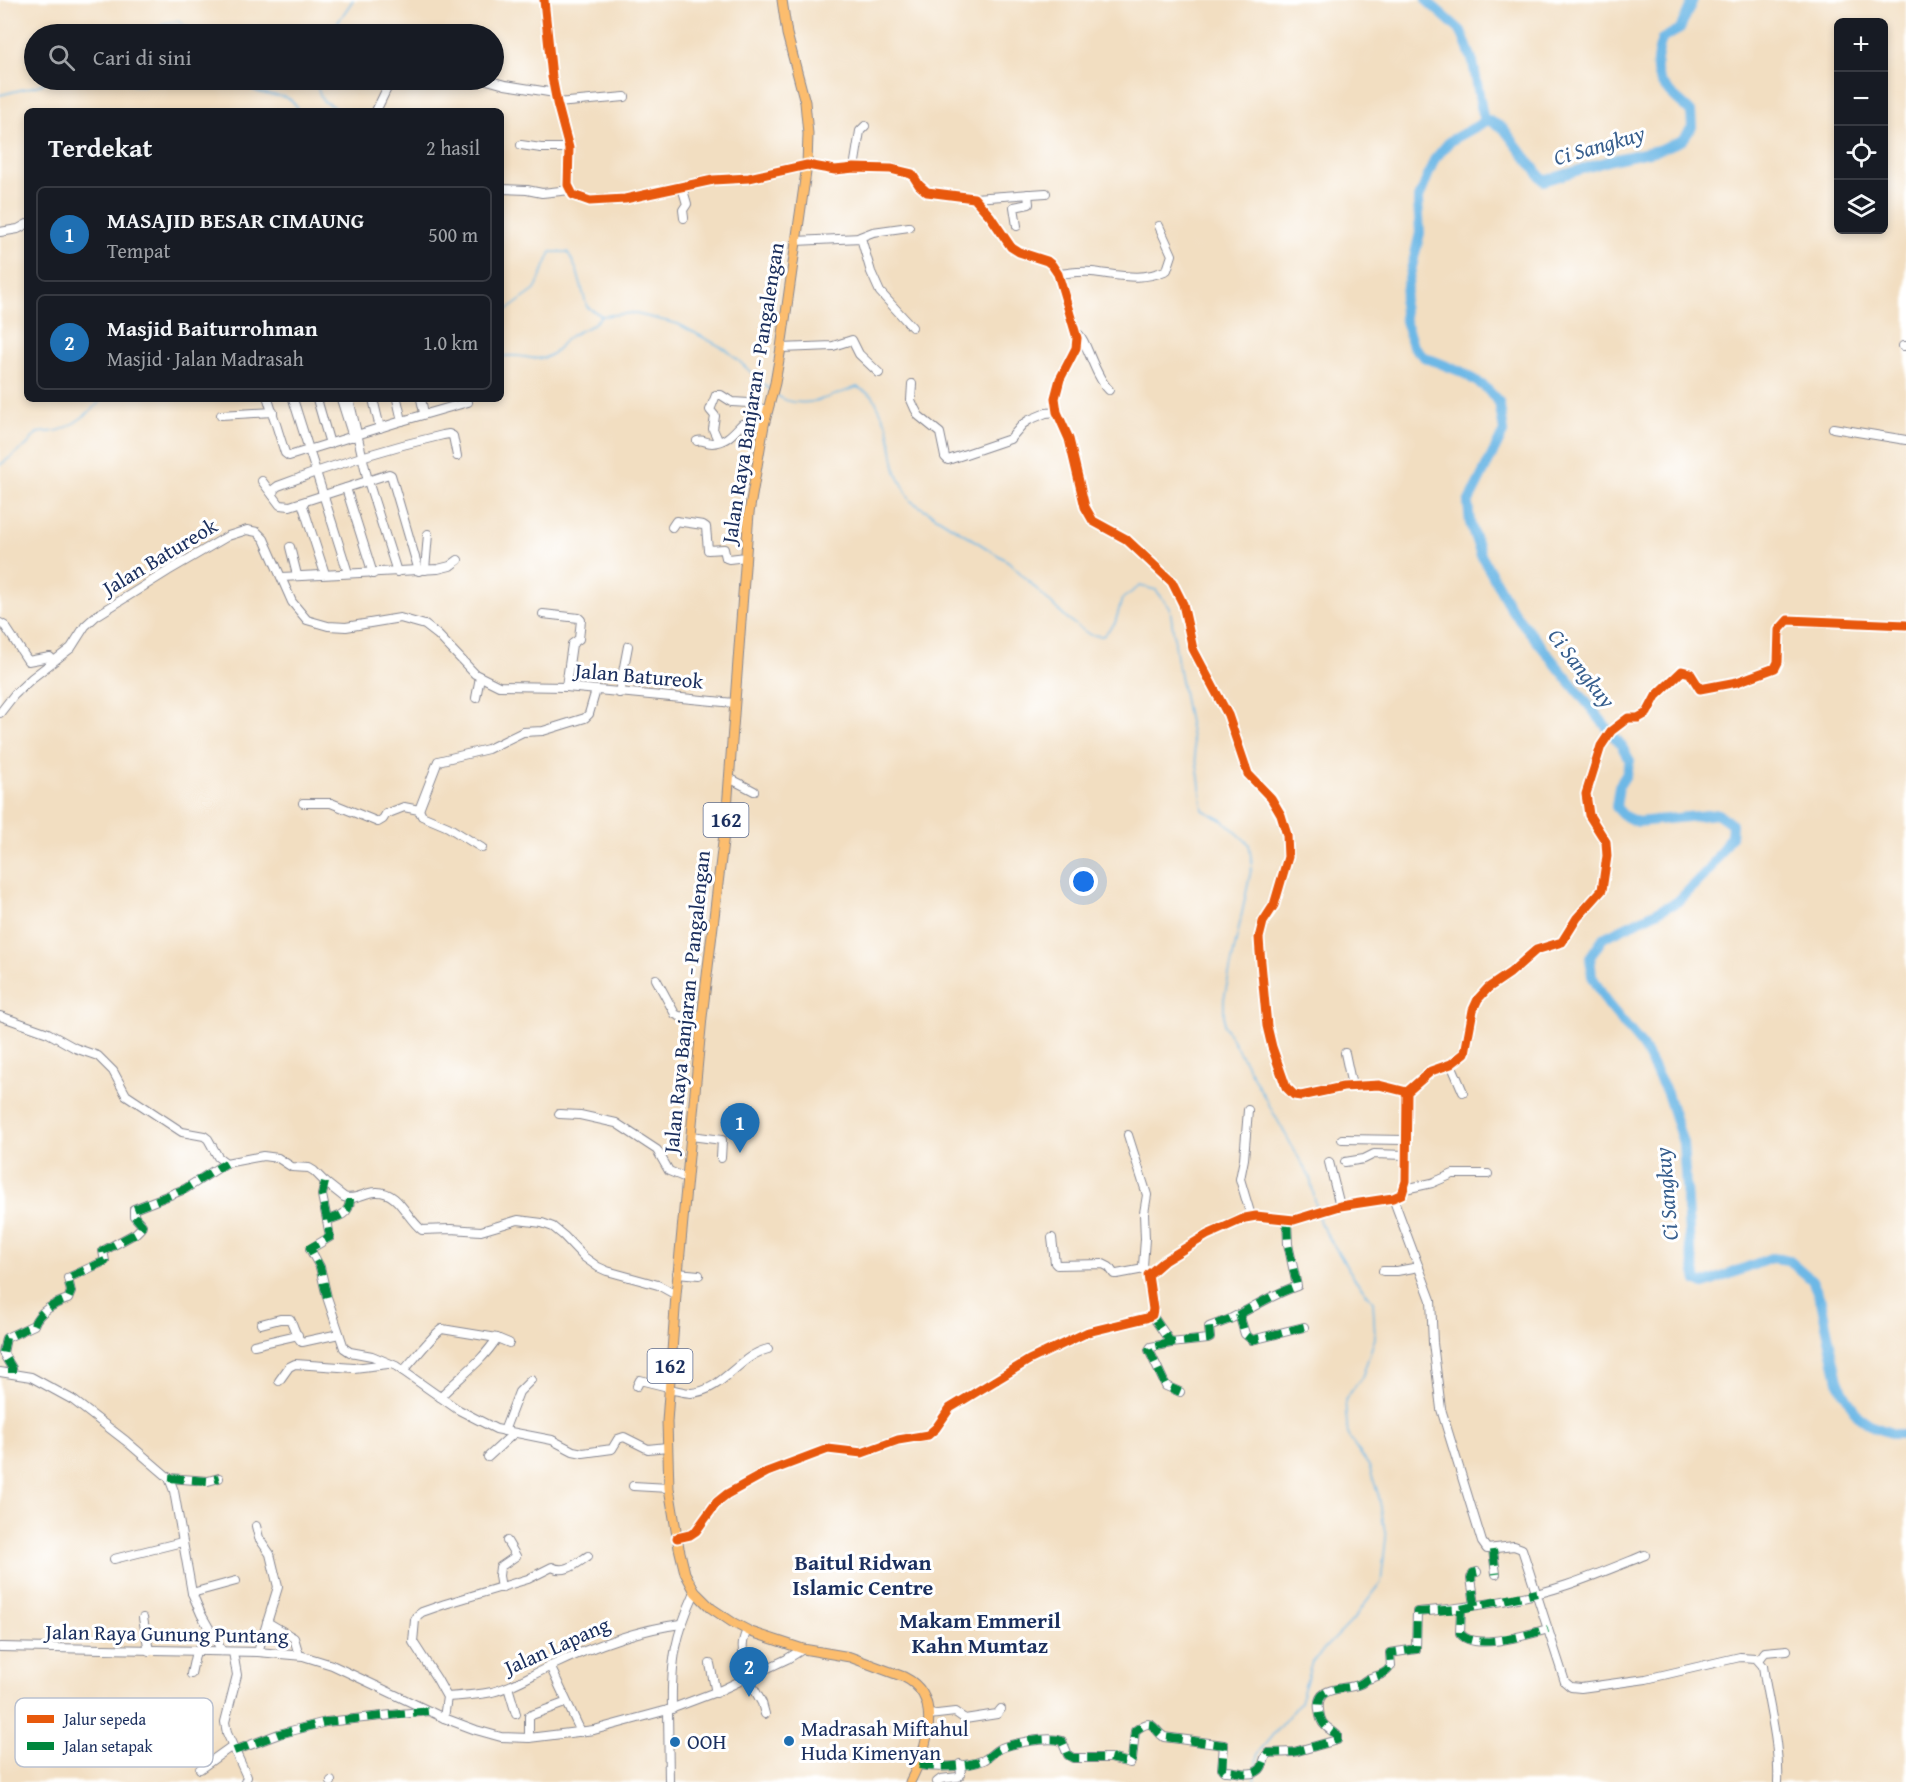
<!DOCTYPE html>
<html lang="id">
<meta charset="utf-8">
<style>
:root{--surface:#171b24;--page:#242831;--text:#f1f3f6;--muted:#9ea1a6;--line:#363941;--accent:#1f6fb2}
body{margin:0;font-family:"Gentium Book Plus",serif;background:var(--page);color:var(--text)}
.controls{position:absolute;right:18px;top:18px;display:grid;overflow:hidden;border-radius:9px;box-shadow:0 3px 9px #0003}
.controls button{width:54px;height:54px;display:grid;place-items:center;padding:0;border:0;border-bottom:2px solid var(--line);background:var(--surface);color:var(--text);font:30px sans-serif}
.you{position:absolute;left:1084px;top:882px;width:21px;height:21px;margin:-15px;border:4px solid #fff;border-radius:50%;background:#1a73e8;box-shadow:0 0 0 9px #1a73e833}
.badge{display:grid;place-items:center;width:39px;height:39px;border-radius:50%;background:var(--accent);color:#fff;font-size:20px;font-weight:700}
.pin{position:absolute;translate:-50% -50px;filter:drop-shadow(0 2px 3px #0008)}
.pin::after{content:'';position:absolute;top:32px;width:21px;height:18px;background:inherit;clip-path:polygon(0 0,100% 0,50% 100%)}
.list{margin:0;padding:0;list-style:none}
h2{display:flex;justify-content:space-between;align-items:center;height:78px;margin:0;padding:0 24px;font-size:26px}
h2 small{font-size:20px;font-weight:400;color:var(--muted)}
.list li{display:grid;grid-template-columns:39px 1fr auto;gap:18px;align-items:center;box-sizing:border-box;height:96px;margin:0 12px 12px;padding:0 12px;border:2px solid var(--line);border-radius:9px}
.list b{display:block;font-size:22px;white-space:nowrap}
.list p{margin:0;font-size:20px;white-space:nowrap;color:var(--muted)}
.list em{font-size:20px;font-style:normal;color:var(--muted)}
.icon{flex:none;width:33px;height:33px;fill:none;stroke:currentColor;stroke-width:2;stroke-linecap:round;stroke-linejoin:round}
.map{position:relative;flex:none;width:1906px;height:1782px;overflow:hidden}
.search{position:absolute;background:var(--surface);box-shadow:0 3px 9px #0003;left:24px;top:24px;width:480px;height:66px;display:flex;align-items:center;gap:15px;box-sizing:border-box;padding:0 21px;border-radius:33px;color:var(--muted);font-size:22px}
.panel{position:absolute;background:var(--surface);box-shadow:0 3px 9px #0003;left:24px;top:108px;width:480px;height:294px;border-radius:9px}
.map>svg:first-child{display:block}
</style>
<div class="map">
<svg width="1906" height="1782" viewBox="0 0 1906 1782">
<rect width="100%" height="100%" fill="#fff"/>
<filter id="ink" filterUnits="userSpaceOnUse"><feTurbulence type="fractalNoise" baseFrequency=".0167" numOctaves="2"/><feDisplacementMap in="SourceGraphic" scale="12" xChannelSelector="R" yChannelSelector="G"/><feConvolveMatrix kernelMatrix="1 2 1 2 8 2 1 2 1" color-interpolation-filters="sRGB"/></filter>
<filter id="wash" filterUnits="userSpaceOnUse"><feTurbulence type="fractalNoise" baseFrequency=".008" numOctaves="4" result="noise"/><feDisplacementMap in="SourceGraphic" scale="24" xChannelSelector="R" yChannelSelector="G"/><feGaussianBlur stdDeviation="1.35" result="paint"/><feColorMatrix in="noise" values="0 0 0 0 0 0 0 0 0 0 0 0 0 0 0 0 0 1.4 0 .05"/><feComposite in="paint" operator="in"/></filter>
<g filter="url(#wash)">
<rect width="100%" height="100%" fill="#f2dec1"/>
<g fill="none" stroke-linecap="round" stroke-linejoin="round">
<g stroke="#6db8e6" stroke-width="1.5">
<path d="M159 34 162 24 178 21 187 27 191 34"/>
<path d="M330 34 353 0"/>
<path d="M127 80 133 85H144L152 80"/>
<path d="M240 80C245 83 250 89 256 91 271 99 292 90 298 111"/>
<path d="M315 80 322 100 340 111"/>
<path d="M0 95 40 85 48 80"/>
<path d="M501 310H507L535 290 551 252H568L577 271 587 307 602 316 632 313 678 324 727 350 769 389"/>
<path d="M501 357C520 352 530 361 544 358 556 355 560 343 569 337 580 329 593 328 601 316"/>
<path d="M775 394C798 413 832 396 857 387L873 396 888 427 896 472 911 501 1009 562 1067 619 1090 635 1103 636 1115 623 1122 599 1140 586 1156 590 1170 608 1178 665 1198 770 1203 810 1224 821 1249 844 1252 865 1224 999V1025L1310 1178 1317 1210"/>
<path d="M0 465 27 445 37 433C43 432 51 432 57 431 70 428 94 410 102 399"/>
<path d="M1256 1769 1257 1754 1300 1702 1312 1662 1352 1621 1381 1583 1386 1538 1379 1497 1369 1466 1348 1436 1345 1400 1362 1377 1375 1338 1373 1301 1356 1281 1320 1223 1318 1215"/>
<path d="M1254 1782 1255 1776"/>
</g>
<g stroke="#6db8e6" stroke-width="10">
<path d="M1426 0 1461 31 1473 62 1484 122"/>
<path d="M1693 0 1680 29 1662 39C1648 82 1662 84 1691 112L1692 127 1683 140 1658 150 1611 160 1544 181 1503 128 1488 120 1450 141 1434 160 1418 201 1420 233 1403 304 1405 321 1413 346 1424 357 1462 372 1485 387 1499 402 1504 431 1468 503 1470 523 1481 555 1511 609 1621 745 1630 761 1626 775 1619 786 1616 807 1624 816 1637 822 1718 814 1732 824 1731 836 1709 870 1677 902 1603 938 1590 957 1592 976 1607 1003 1641 1044 1667 1093 1683 1143 1690 1248 1697 1281 1704 1284 1771 1258 1789 1260 1812 1280 1821 1301 1838 1381 1857 1415 1874 1427 1894 1434H1906"/>
</g>
</g>
</g>
<g filter="url(#ink)">
<g fill="none" stroke-linecap="round" stroke-linejoin="round">
<defs>
<g id="minor">
<path d="M544 0 552 77 557 103 569 148 568 185 573 195 590 201 625 199 713 180 749 178 807 165 835 170 854 168 891 169 912 174 919 185 927 192 974 198 990 216 1011 247 1019 252 1047 261 1052 265 1058 274 1077 338 1076 348 1060 379 1055 398 1057 412 1069 439 1085 507 1093 521 1126 539 1172 582 1183 604 1193 649 1228 715 1248 774 1271 798 1281 815 1287 835 1288 857 1274 905 1263 922 1259 938 1260 952 1267 1026 1272 1047 1286 1087 1294 1095 1301 1096 1343 1087 1379 1085 1407 1092"/>
<path d="M487 80 505 85 555 93"/>
<path d="M557 103 625 97"/>
<path d="M376 111 391 80"/>
<path d="M521 145 541 148H569"/>
<path d="M854 168 860 131 865 126"/>
<path d="M682 187 687 204 683 210 684 218"/>
<path d="M501 189 527 190 542 193 570 190"/>
<path d="M974 198 1046 193"/>
<path d="M1017 226 1014 207 1029 204 1028 194"/>
<path d="M0 232 18 229 27 224"/>
<path d="M860 237 873 232 909 227"/>
<path d="M795 241 861 238 871 272 880 292 912 327"/>
<path d="M1058 274C1069 273 1080 271 1092 272 1119 275 1140 282 1167 270L1172 255 1159 226"/>
<path d="M1077 333C1086 337 1094 376 1109 390"/>
<path d="M1903 346H1906"/>
<path d="M781 348 833 346 852 340 859 354 879 373"/>
<path d="M912 384 911 400 915 409 919 416 940 433 945 457 948 460 1010 439 1023 424 1029 420 1046 413 1057 412"/>
<path d="M268 399 285 453 289 456 402 421 397 399"/>
<path d="M293 399 348 573"/>
<path d="M317 399 330 444"/>
<path d="M341 399 353 437"/>
<path d="M349 399 368 481 397 572"/>
<path d="M373 399 380 428"/>
<path d="M421 399 424 413"/>
<path d="M221 415 273 412"/>
<path d="M402 421 468 402"/>
<path d="M1833 428 1906 440"/>
<path d="M718 440 713 429 715 416 710 410 716 395H721L732 402 749 403 767 411"/>
<path d="M697 441C704 439 705 443 712 443 727 442 733 433 742 424L764 425"/>
<path d="M262 481 280 505 290 506 389 474 391 475 419 571"/>
<path d="M346 488 373 574"/>
<path d="M273 495 274 489 278 486C332 465 386 448 443 435L449 434 453 436 457 456"/>
<path d="M302 503 325 574"/>
<path d="M672 527 676 521 703 525 706 527 708 550 724 549 726 558 729 559 746 557"/>
<path d="M290 547 297 575"/>
<path d="M425 570 428 534"/>
<path d="M282 577 438 569 450 566 458 560"/>
<path d="M543 614 579 618 581 620 579 639 572 644 566 687"/>
<path d="M0 623 5 626 28 661 50 657 54 661"/>
<path d="M619 693 628 646"/>
<path d="M476 698 480 677"/>
<path d="M0 713 14 695 32 678 71 648 85 626 96 616 168 571 228 536 247 530 257 532 264 539 292 602 307 620 328 626 346 627 400 618 425 625 438 635 475 674 499 686 566 687 734 703"/>
<path d="M729 778 754 791"/>
<path d="M303 803H331L378 822 383 819 386 814 404 807 419 810 438 761 488 749 523 732 543 731 585 718 589 714 596 690"/>
<path d="M419 810 422 816 448 827 482 848"/>
<path d="M656 979 675 1014 679 1016 702 1017"/>
<path d="M0 1016 48 1033 75 1048 98 1056 113 1071 126 1095 182 1132 204 1136 208 1139 218 1157 226 1163 263 1156 278 1158 292 1167 309 1168 314 1171 325 1182 344 1197C355 1201 365 1192 376 1192 399 1191 406 1218 422 1230L451 1229 481 1231 518 1220 542 1223 553 1227 564 1236 584 1257 598 1267 607 1271 658 1285 676 1295"/>
<path d="M1345 1053 1352 1086"/>
<path d="M1451 1064 1463 1092"/>
<path d="M1248 1110 1244 1159 1240 1179 1251 1216"/>
<path d="M559 1114 580 1115 616 1123 657 1150 669 1171 686 1178"/>
<path d="M1128 1135 1147 1195 1144 1213 1145 1239 1143 1266 1148 1275"/>
<path d="M691 1136 722 1140 721 1158"/>
<path d="M1342 1139 1406 1140"/>
<path d="M1329 1162 1340 1206"/>
<path d="M1345 1162 1364 1159 1374 1154 1406 1155"/>
<path d="M325 1182 322 1195 327 1220"/>
<path d="M1405 1189 1432 1183 1453 1174H1488"/>
<path d="M1393 1198 1431 1300 1433 1343 1441 1409 1482 1542 1487 1549 1514 1546 1522 1549 1565 1682 1571 1687 1581 1688 1646 1679 1740 1657 1756 1658 1763 1666C1768 1705 1780 1743 1778 1782"/>
<path d="M350 1199C350 1214 339 1217 327 1220L330 1237 310 1249 320 1267 327 1297 344 1348 350 1352 372 1356 396 1366 457 1409 496 1429 552 1440 573 1451 583 1453 612 1449 618 1439 624 1437 648 1449 667 1447"/>
<path d="M1052 1238 1055 1263 1057 1265 1103 1264 1109 1267 1114 1274H1117L1144 1269"/>
<path d="M1383 1271H1397L1419 1267"/>
<path d="M677 1273 699 1275"/>
<path d="M1239 1314 1245 1334 1252 1340 1304 1327"/>
<path d="M1152 1315 1171 1343 1208 1339 1210 1338 1209 1327C1217 1323 1225 1322 1232 1318 1254 1307 1273 1294 1297 1286L1288 1244 1287 1220"/>
<path d="M261 1324 280 1319H290C294 1326 296 1338 302 1342L339 1334"/>
<path d="M1171 1343 1151 1347 1149 1350 1166 1386 1180 1392"/>
<path d="M254 1345 298 1335"/>
<path d="M403 1371C412 1362 434 1333 442 1329L497 1338 509 1343"/>
<path d="M0 1372 31 1377 73 1400 126 1441 169 1478 174 1491 192 1593 201 1614 222 1651"/>
<path d="M12 1373V1368L3 1353 6 1338 34 1325C38 1312 55 1303 68 1299L71 1292 68 1278 105 1261 103 1251 136 1233 141 1228 142 1225 134 1216V1209L185 1189 226 1163"/>
<path d="M279 1381 289 1367 295 1364 354 1368 388 1364"/>
<path d="M637 1386 640 1380 668 1387"/>
<path d="M668 1389C676 1390 684 1393 691 1393 723 1391 738 1356 768 1349"/>
<path d="M440 1397C459 1377 482 1362 497 1338"/>
<path d="M504 1431 519 1392 531 1380"/>
<path d="M488 1457 513 1434"/>
<path d="M169 1478 208 1481 219 1478"/>
<path d="M633 1486 669 1488"/>
<path d="M256 1526 259 1538 270 1554 278 1587 258 1652"/>
<path d="M677 1538 690 1535 696 1531 717 1502 727 1494 767 1472 828 1449 862 1453 898 1440 928 1435 936 1428 950 1408 1029 1360 1088 1332 1146 1318 1152 1315 1153 1309 1148 1275 1164 1261 1207 1235 1245 1218 1256 1216 1294 1220 1340 1206 1393 1198 1402 1194 1406 1181 1407 1092 1431 1071 1451 1064 1465 1053 1473 1010 1478 999 1488 988 1510 973 1536 950 1562 942 1577 918 1602 890 1607 856 1606 842 1589 815 1586 794 1601 746 1611 731 1628 718H1638L1647 713 1656 696 1682 671 1690 673 1700 689 1737 682 1775 668 1778 662 1779 630 1788 620 1906 625"/>
<path d="M1493 1550 1496 1574"/>
<path d="M114 1559 182 1542"/>
<path d="M501 1588 499 1576 500 1567 516 1556 507 1541"/>
<path d="M192 1593 236 1581"/>
<path d="M1475 1605 1471 1578 1473 1573 1477 1572"/>
<path d="M1461 1609 1460 1633C1472 1652 1530 1634 1548 1629"/>
<path d="M143 1618 149 1651"/>
<path d="M267 1622 294 1638 299 1655"/>
<path d="M747 1630C738 1650 744 1656 754 1674"/>
<path d="M0 1647 258 1652 303 1656 332 1665 444 1718 476 1730 501 1737 529 1738 594 1730 668 1710 721 1690 787 1659 803 1649"/>
<path d="M233 1652 237 1675 225 1722 227 1733 247 1777 245 1782"/>
<path d="M1759 1660 1765 1652 1787 1650"/>
<path d="M710 1664 716 1693"/>
<path d="M550 1666 581 1732"/>
<path d="M191 1674 196 1651"/>
<path d="M748 1678 762 1703 765 1714"/>
<path d="M508 1687 516 1714"/>
<path d="M447 1697C462 1696 477 1695 492 1692 513 1687 531 1675 551 1666 593 1646 635 1630 681 1624"/>
<path d="M672 1709C671 1661 675 1636 695 1592"/>
<path d="M668 1710 669 1782"/>
<path d="M929 1715 955 1712 965 1719 997 1714 1001 1709"/>
<path d="M444 1718 447 1697 437 1679 413 1642 415 1620 418 1615 422 1612 445 1604 528 1579 552 1567C565 1574 576 1564 588 1556"/>
<path d="M529 1738V1716L562 1704"/>
<path d="M234 1751 279 1734 326 1722 429 1711"/>
<path d="M919 1765C937 1768 967 1767 984 1760 990 1757 993 1752 999 1749 1012 1743 1049 1736 1062 1741L1068 1755 1073 1758H1110L1130 1763 1132 1760 1135 1731C1154 1716 1152 1729 1164 1737L1224 1745 1222 1769 1224 1771C1234 1770 1250 1778 1259 1770 1264 1767 1263 1758 1268 1753L1294 1752 1337 1740V1735C1325 1725 1321 1726 1319 1710 1315 1684 1345 1691 1360 1684 1363 1683 1365 1680 1368 1679 1378 1675 1384 1676 1391 1666L1390 1653 1416 1649 1417 1612C1467 1608 1519 1601 1567 1585 1594 1576 1620 1565 1645 1555"/>
<path d="M200 1769 232 1746"/>
<path d="M331 1781V1782"/>
<path d="M937 1782 941 1779 958 1777 961 1774 960 1764"/>
</g>
<path id="major" d="M782 0 787 34 805 102 808 134 807 165 781 348 775 383 764 425 749 513 727 809 702 1017 676 1295 667 1422 669 1488 679 1548 685 1573 695 1592 711 1608 732 1622 751 1632 803 1649 850 1657 904 1677C945 1697 926 1751 910 1782"/>
</defs>
<use href="#minor" stroke="#868690" stroke-width="10"/>
<use href="#major" stroke="#868690" stroke-width="11"/>
<use href="#minor" stroke="#fff" stroke-width="8"/>
<use href="#major" stroke="#fcbd6e" stroke-width="9"/>
<g stroke="#00873e" stroke-width="8" stroke-dasharray="15 8" stroke-linecap="butt">
<path d="M325 1182 322 1195 327 1220"/>
<path d="M327 1297 320 1267 310 1248 330 1237 327 1220C339 1217 350 1214 350 1199"/>
<path d="M1239 1314 1245 1334 1252 1340 1304 1327"/>
<path d="M1152 1315 1171 1343 1208 1339 1210 1338 1209 1327C1217 1323 1225 1322 1232 1318 1254 1307 1273 1294 1297 1286L1288 1244 1287 1220"/>
<path d="M1171 1343 1151 1347 1149 1350 1166 1386 1180 1392"/>
<path d="M12 1373V1368L3 1353 6 1338 34 1325C38 1312 55 1303 68 1299L71 1292 68 1278 105 1261 103 1251 136 1233 141 1228 142 1225 134 1216V1209L185 1189 226 1163"/>
<path d="M169 1478 208 1481 219 1478"/>
<path d="M1493 1550 1496 1574"/>
<path d="M1475 1605 1471 1578 1473 1573 1477 1572"/>
<path d="M1461 1609 1460 1633C1472 1652 1530 1634 1548 1629"/>
<path d="M234 1751 279 1734 326 1722 429 1711"/>
<path d="M919 1765C937 1768 967 1767 984 1760 990 1757 993 1752 999 1749 1012 1743 1049 1736 1062 1741L1068 1755 1073 1758H1110L1130 1763 1132 1760 1135 1731C1154 1716 1152 1729 1164 1737L1224 1745 1222 1769 1224 1771C1234 1770 1250 1778 1259 1770 1264 1767 1263 1758 1268 1753L1294 1752 1337 1740V1735C1325 1725 1321 1726 1319 1710 1315 1684 1345 1691 1360 1684 1363 1683 1365 1680 1368 1679 1378 1675 1384 1676 1391 1666L1390 1653 1416 1649 1417 1612 1461 1609 1537 1593"/>
</g>
<defs>
<g id="cycleway">
<path d="M544 0 552 77 557 103 569 148 568 185 573 195 590 201 625 199 713 180 749 178 807 165 835 170 854 168 891 169 912 174 919 185 927 192 974 198 990 216 1011 247 1019 252 1047 261 1052 265 1058 274 1077 338 1076 348 1060 379 1055 398 1057 412 1069 439 1085 507 1093 521 1126 539 1172 582 1183 604 1193 649 1228 715 1248 774 1271 798 1281 815 1287 835 1288 857 1274 905 1263 922 1259 938 1260 952 1267 1026 1272 1047 1286 1087 1294 1095 1301 1096 1343 1087 1379 1085 1407 1092"/>
<path d="M677 1538 690 1535 696 1531 717 1502 727 1494 767 1472 828 1449 862 1453 898 1440 928 1435 936 1428 950 1408 1029 1360 1088 1332 1146 1318 1152 1315 1153 1309 1148 1275 1164 1261 1207 1235 1245 1218 1256 1216 1294 1220 1340 1206 1393 1198 1402 1194 1406 1181 1407 1092 1431 1071 1451 1064 1465 1053 1473 1010 1478 999 1488 988 1510 973 1536 950 1562 942 1577 918 1602 890 1607 856 1606 842 1589 815 1586 794 1601 746 1611 731 1628 718H1638L1647 713 1656 696 1682 671 1690 673 1700 689 1737 682 1775 668 1778 662 1779 630 1788 620 1906 625"/>
</g>
</defs>
<use href="#cycleway" stroke="#fff" stroke-width="13"/>
<use href="#cycleway" stroke="#e8590c" stroke-width="9"/>
</g>
</g>
<g fill="#1f6fb2" stroke="#fff" stroke-width="2">
<circle cx="789" cy="1741" r="6"/>
<circle cx="675" cy="1742" r="6"/>
</g>
<g text-anchor="middle" stroke-width="6" stroke-linejoin="round" paint-order="stroke">
<g fill="#fff" stroke="#5f6d8e" stroke-width="1.5">
<rect x="703.5" y="803" width="45" height="34" rx="4.5"/>
<rect x="647.5" y="1349" width="45" height="34" rx="4.5"/>
</g>
<g font-size="20" font-weight="bold" fill="#1b2f5e">
<text x="726" y="827">162</text>
<text x="670" y="1373">162</text>
</g>
<g font-size="21" fill="#1b2f5e" stroke="#fff">
<text transform="translate(753 393) rotate(-81)" y="7">Jalan Raya Banjaran - Pangalengan</text>
<text transform="translate(160 557) rotate(-31)" y="7">Jalan Batureok</text>
<text transform="translate(639 676) rotate(5)" y="7">Jalan Batureok</text>
<text transform="translate(687 1002) rotate(-84)" y="7">Jalan Raya Banjaran - Pangalengan</text>
<text transform="translate(167 1634) rotate(1)" y="7">Jalan Raya Gunung Puntang</text>
<text transform="translate(557 1646) rotate(-24)" y="7">Jalan Lapang</text>
</g>
<g font-size="21" fill="#1b2f5e" stroke="#fff" text-anchor="start">
<text x="801" y="1736">Madrasah Miftahul<tspan x="801" dy="24">Huda Kimenyan</tspan></text>
<text x="687" y="1749">OOH</text>
</g>
<g font-size="22" font-style="italic" fill="#385f8e" stroke="#fff">
<text transform="translate(1599 145) rotate(-16)" y="8">Ci Sangkuy</text>
<text transform="translate(1582 668) rotate(52)" y="8">Ci Sangkuy</text>
<text transform="translate(1666 1194) rotate(-95)" y="8">Ci Sangkuy</text>
</g>
<g font-size="22" font-weight="bold" fill="#1b2f5e" stroke="#fff">
<text x="863" y="1570">Baitul Ridwan<tspan x="863" dy="25">Islamic Centre</tspan></text>
<text x="980" y="1628">Makam Emmeril<tspan x="980" dy="25">Kahn Mumtaz</tspan></text>
</g>
</g>
<rect x="15" y="1698" width="198" height="69" rx="9" fill="#fff" stroke="#bbc1cf" stroke-width="1.5"/>
<rect x="27" y="1715" width="27" height="8" fill="#e8590c"/>
<rect x="27" y="1742" width="27" height="8" fill="#00873e"/>
<g font-size="16" fill="#1b2f5e">
<text x="64" y="1725">Jalur sepeda</text>
<text x="64" y="1752">Jalan setapak</text>
</g>
</svg>
<div class="controls">
<button>+</button>
<button>−</button>
<button><svg class="icon" aria-label="locate" viewBox="0 0 24 24"><circle cx="12" cy="12" r="6"/><path d="M12 2v4M12 18v4M2 12h4M18 12h4"/></svg></button>
<button><svg class="icon" aria-label="layers" viewBox="0 0 24 24"><path d="M12 4l9 5-9 5-9-5zM3 14l9 5 9-5"/></svg></button>
</div>
<div class="you"></div>
<div class="pin badge" style="left:740px;top:1153px">1</div>
<div class="pin badge" style="left:749px;top:1697px">2</div>
<div class="search"><svg class="icon" aria-label="search" viewBox="0 0 24 24"><circle cx="10" cy="10" r="6"/><path d="M15 15l6 6"/></svg>Cari di sini</div>
<section class="panel">
<h2>Terdekat<small>2 hasil</small></h2>
<ul class="list">
<li><span class="badge">1</span><div><b>MASAJID BESAR CIMAUNG</b><p>Tempat</p></div><em>500 m</em></li>
<li><span class="badge">2</span><div><b>Masjid Baiturrohman</b><p>Masjid · Jalan Madrasah</p></div><em>1.0 km</em></li>
</ul>
</section>
</div>
